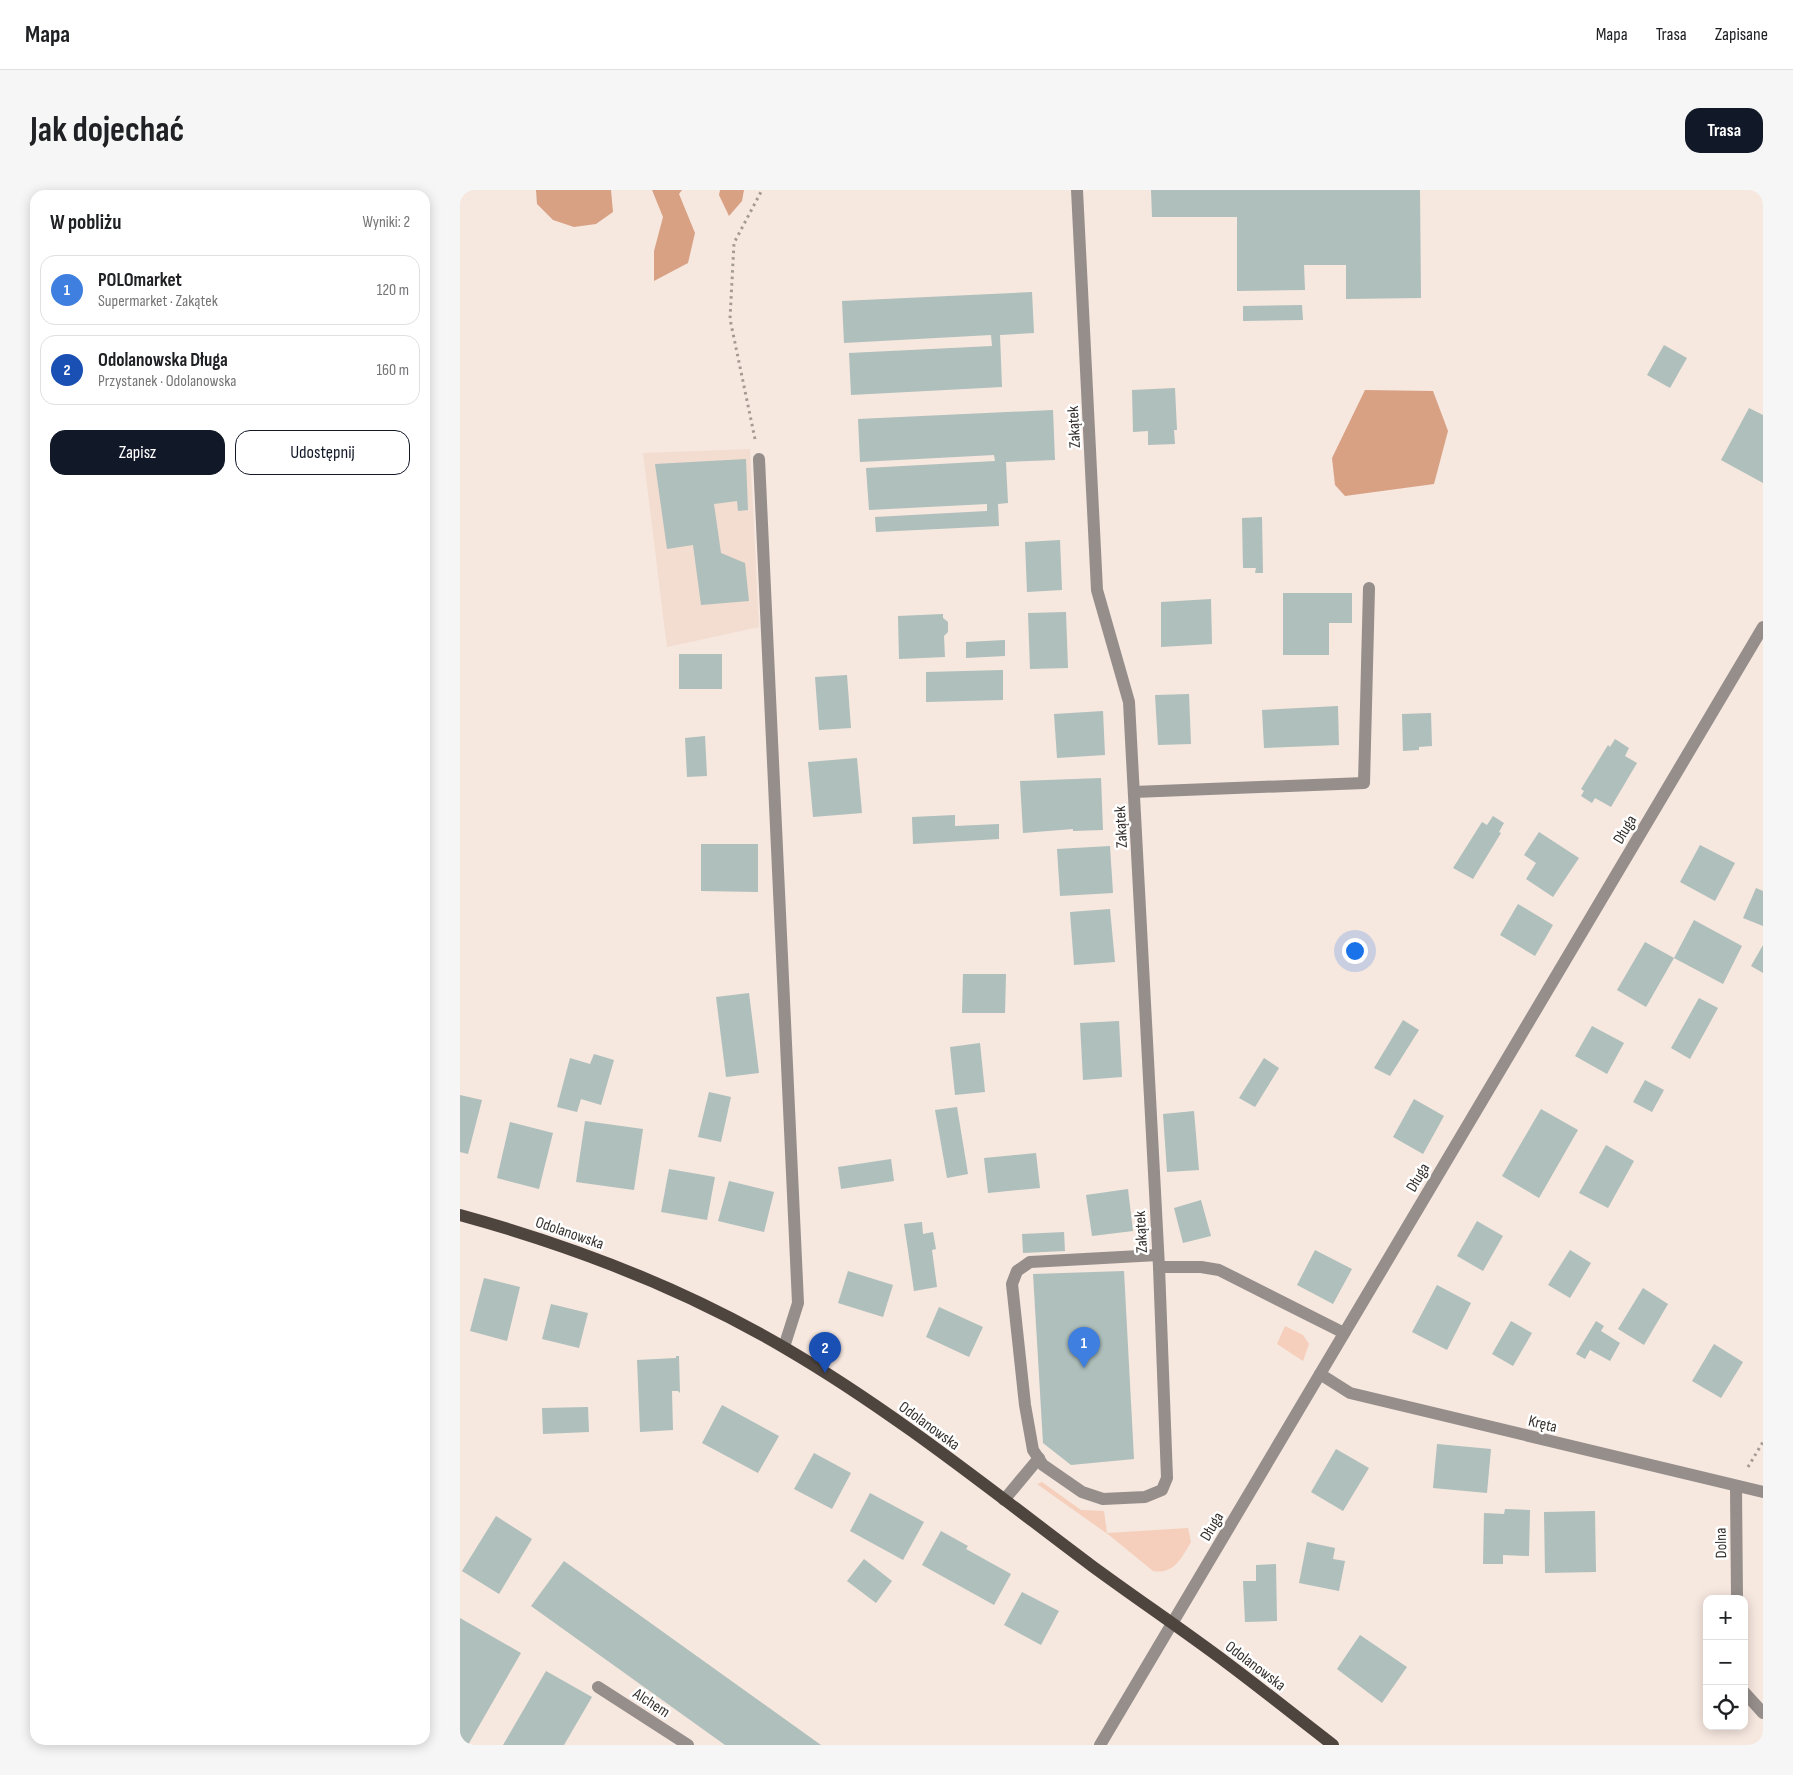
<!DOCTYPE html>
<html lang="pl">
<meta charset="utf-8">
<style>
:root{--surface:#fff;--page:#f6f6f6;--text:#202124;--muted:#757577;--line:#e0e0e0;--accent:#111827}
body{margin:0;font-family:"Sofia Sans Condensed",sans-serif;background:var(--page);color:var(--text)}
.controls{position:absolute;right:15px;bottom:15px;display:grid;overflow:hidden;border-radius:10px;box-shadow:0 2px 12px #0003}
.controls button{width:45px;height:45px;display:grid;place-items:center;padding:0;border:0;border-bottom:1px solid var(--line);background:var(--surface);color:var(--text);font:25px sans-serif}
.you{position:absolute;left:894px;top:760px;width:18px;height:18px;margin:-12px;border:4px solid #fff;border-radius:50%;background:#1a73e8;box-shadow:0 0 0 8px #1a73e833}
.badge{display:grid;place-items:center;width:32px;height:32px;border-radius:50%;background:var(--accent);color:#fff;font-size:16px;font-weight:700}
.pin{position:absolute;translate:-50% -41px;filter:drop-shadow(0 1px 2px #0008)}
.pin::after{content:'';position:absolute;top:26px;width:18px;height:15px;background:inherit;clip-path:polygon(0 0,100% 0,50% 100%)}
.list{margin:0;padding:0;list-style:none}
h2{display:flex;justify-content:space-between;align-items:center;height:65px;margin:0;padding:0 20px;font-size:21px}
h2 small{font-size:16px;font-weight:400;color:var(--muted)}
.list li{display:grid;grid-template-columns:32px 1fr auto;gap:15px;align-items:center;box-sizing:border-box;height:70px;margin:0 10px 10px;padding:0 10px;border:1px solid var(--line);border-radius:15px}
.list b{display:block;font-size:19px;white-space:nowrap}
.list p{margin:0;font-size:16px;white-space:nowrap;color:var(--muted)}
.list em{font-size:16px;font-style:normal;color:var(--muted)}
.actions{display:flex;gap:10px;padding:15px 20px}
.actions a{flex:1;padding:11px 0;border:1px solid var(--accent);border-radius:15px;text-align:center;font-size:18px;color:var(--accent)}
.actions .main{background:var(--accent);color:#fff}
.icon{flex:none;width:28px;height:28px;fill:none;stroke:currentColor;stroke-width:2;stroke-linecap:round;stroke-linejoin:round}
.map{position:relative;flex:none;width:1303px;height:1555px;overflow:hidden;border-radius:15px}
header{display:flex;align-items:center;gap:30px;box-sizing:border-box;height:70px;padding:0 25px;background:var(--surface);border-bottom:1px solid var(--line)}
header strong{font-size:24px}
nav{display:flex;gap:28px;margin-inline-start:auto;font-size:18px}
.intro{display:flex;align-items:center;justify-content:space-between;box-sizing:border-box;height:120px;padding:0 30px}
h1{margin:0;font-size:35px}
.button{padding:12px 22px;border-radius:15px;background:var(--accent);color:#fff;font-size:18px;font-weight:700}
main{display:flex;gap:30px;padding:0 30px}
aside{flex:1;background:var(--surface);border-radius:15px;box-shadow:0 2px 12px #0003}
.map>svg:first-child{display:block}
</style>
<header>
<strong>Mapa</strong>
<nav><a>Mapa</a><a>Trasa</a><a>Zapisane</a></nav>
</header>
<div class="intro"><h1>Jak dojechać</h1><a class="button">Trasa</a></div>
<main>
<aside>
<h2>W pobliżu<small>Wyniki: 2</small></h2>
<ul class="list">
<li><span class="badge" style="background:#3f7fe0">1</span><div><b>POLOmarket</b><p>Supermarket · Zakątek</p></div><em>120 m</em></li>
<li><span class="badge" style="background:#1a4fb4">2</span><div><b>Odolanowska Długa</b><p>Przystanek · Odolanowska</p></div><em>160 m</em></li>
</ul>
<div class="actions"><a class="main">Zapisz</a><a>Udostępnij</a></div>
</aside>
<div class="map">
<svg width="1303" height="1555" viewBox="0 0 1303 1555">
<rect width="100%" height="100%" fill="#f6e7df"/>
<path fill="#f3dcd0" d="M290 259 299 437 207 457 183 263Z"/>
<g fill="#f5cfbb">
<path d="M825 1136 843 1145 849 1154 843 1171 817 1154Z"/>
<path d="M582 1292 621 1320 644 1321 647 1343 728 1338 731 1352C722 1367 714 1385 693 1381L649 1345 577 1294Z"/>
</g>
<g fill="#d8a184">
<path d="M76 0H151L153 22 136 34 114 37 93 30 77 14Z"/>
<path d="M192 0H222L219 4 235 43 228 73 194 91V61L203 27Z"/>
<path d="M260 0H284L282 11 269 26 259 5Z"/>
<path d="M905 200 973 201 988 241 974 294 885 306 875 295 872 268Z"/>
</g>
<g fill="#aebfbc">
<path d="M691 0H960L961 108 886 109V75H844L845 100 777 101V27H692Z"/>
<path d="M572 102 574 143 540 145 542 197 391 205 389 163 532 156 531 145 384 153 382 111Z"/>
<path d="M842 115 843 130 783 131V116Z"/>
<path d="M1204 155 1227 168 1210 198 1187 185Z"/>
<path d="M715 198 717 240H714L715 254 688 255V241L673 242 672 200Z"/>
<path d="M1289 218 1303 225V293L1261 270Z"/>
<path d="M593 220 595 270 546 272 548 313 538 314 539 336 416 342 415 327 527 321V314L409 320 406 278 535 271 534 265 400 272 398 229Z"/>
<path d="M286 269 288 320 278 321 277 311 254 314 261 363 285 373 289 411 241 415 233 355 207 359 195 274Z"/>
<path d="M802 327 803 383H795L796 378H783L782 328Z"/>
<path d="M600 350 602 400 567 402 565 352Z"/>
<path d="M823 403H892V433H869V465H823Z"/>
<path d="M751 409 752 454 701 457V412Z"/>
<path d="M606 422 608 478 570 479 568 423Z"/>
<path d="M483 424V428L488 432V442L484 446 485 467 439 469 438 426Z"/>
<path d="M545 450V466L506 468V452Z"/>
<rect x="219" y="464" width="43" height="35"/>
<path d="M543 480V510L466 512V482Z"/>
<path d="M387 485 391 538 359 540 355 487Z"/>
<path d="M729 504 731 554 698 555 695 505Z"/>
<path d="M878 516 879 555 804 558 802 520Z"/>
<path d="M643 521 645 565 597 568 594 524Z"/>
<path d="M971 523 972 556 959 557V560L943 561 942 524Z"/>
<path d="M245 546 247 586 227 587 225 548Z"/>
<path d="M1155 549 1169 558 1165 566 1177 573 1151 617 1135 608 1132 613 1121 606 1124 601 1121 599 1148 555 1150 557Z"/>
<path d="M397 568 402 623 353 627 348 572Z"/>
<path d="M641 588 643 640 613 641V639L563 643 560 591Z"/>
<path d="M495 625V636L539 634V649L453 654 452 627Z"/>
<path d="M1033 626 1044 633 1039 642 1041 643 1013 689 993 678 1022 632 1027 635Z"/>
<path d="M1079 642 1119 668 1093 707 1066 689 1076 673 1064 665Z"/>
<path d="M241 654H298V702L241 701Z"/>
<path d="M1240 655 1275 673 1255 711 1220 692Z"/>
<path d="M650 656 653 703 600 706 597 659Z"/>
<path d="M1296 698 1303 701V736L1283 728Z"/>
<path d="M1058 714 1093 735 1075 766 1040 745Z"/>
<path d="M650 719 655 772 614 775 610 722Z"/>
<path d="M1234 730 1282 756 1263 794 1214 768 1186 817 1157 800 1185 752 1214 768Z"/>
<path d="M1303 755V783L1291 776Z"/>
<path d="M503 784H546L545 823H502Z"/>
<path d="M289 803 299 883 266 887 256 807Z"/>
<path d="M1239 808 1258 818 1230 869 1211 858Z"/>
<path d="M943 830 959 840 930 886 914 878Z"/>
<path d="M659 831 662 887 623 890 620 833Z"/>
<path d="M1132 836 1164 853 1147 884 1115 866Z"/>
<path d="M520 853 525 902 495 905 490 857Z"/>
<path d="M134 864 154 870 141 915 121 909 117 922 97 917 110 868 130 874Z"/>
<path d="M804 868 819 878 795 917 779 908Z"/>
<path d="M1185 890 1204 900 1192 922 1173 912Z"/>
<path d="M249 902 271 907 261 952 238 947Z"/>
<path d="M0 905 22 910 8 964 0 962Z"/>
<path d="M954 909 984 926 963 964 933 947Z"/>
<path d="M497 917 508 984 487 988 475 920Z"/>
<path d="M1081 919 1118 940 1079 1008 1042 986Z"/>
<path d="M734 921 739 980 707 982 703 924Z"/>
<path d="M125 931 183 939 174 1000 116 992Z"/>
<path d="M50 932 93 943 79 999 37 988Z"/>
<path d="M1146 955 1174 971 1148 1018 1119 1003Z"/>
<path d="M576 963 580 998 528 1003 524 968Z"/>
<path d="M431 969 434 991 381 999 378 977Z"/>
<path d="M209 979 255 987 247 1030 201 1022Z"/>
<path d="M269 991 314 1002 304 1042 258 1031Z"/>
<path d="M668 999 673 1041 632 1046 626 1005Z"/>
<path d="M741 1010 751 1046 723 1053 714 1018Z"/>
<path d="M1017 1031 1043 1046 1023 1081 997 1066Z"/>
<path d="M462 1032 463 1044 473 1042 476 1059 472 1060 477 1097 454 1101 444 1034Z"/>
<path d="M604 1042 605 1061 563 1063 562 1044Z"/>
<path d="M855 1060 892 1079 873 1114 837 1095Z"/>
<path d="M1110 1060 1131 1073 1110 1108 1088 1095Z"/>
<path d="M388 1081 433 1095 423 1127 378 1113Z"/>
<path d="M664 1081 674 1269 611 1275 583 1253 573 1084Z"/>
<path d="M24 1088 60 1097 47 1151 10 1141Z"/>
<path d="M977 1095 1011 1113 987 1160 952 1142Z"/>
<path d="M1183 1098 1208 1114 1184 1155 1158 1139Z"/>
<path d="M91 1114 128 1123 119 1158 82 1149Z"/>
<path d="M479 1117 523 1137 509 1167 466 1147Z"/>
<path d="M1051 1131 1072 1143 1053 1176 1032 1164Z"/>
<path d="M1136 1131 1144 1136 1141 1141 1160 1153 1150 1171 1130 1160 1125 1169 1116 1164Z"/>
<path d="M1254 1154 1283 1172 1261 1208 1232 1191Z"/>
<path d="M216 1166H219L220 1203 218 1201H212L213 1240 180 1242 177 1170 216 1168Z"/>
<path d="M262 1215 319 1246 298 1283 242 1253Z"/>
<path d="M128 1217 129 1242 83 1244 82 1218Z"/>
<path d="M977 1254 1031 1259 1027 1303 973 1298Z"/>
<path d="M876 1259 909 1278 883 1321 851 1302Z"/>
<path d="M354 1263 391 1283 372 1319 334 1299Z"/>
<path d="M410 1303 464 1332 443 1370 390 1341Z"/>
<path d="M1045 1319 1070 1320 1069 1366 1043 1365V1374H1023L1024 1323 1044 1324Z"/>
<path d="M1135 1321 1136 1382 1085 1383 1084 1322Z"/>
<path d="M36 1326 72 1349 39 1404 2 1381Z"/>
<path d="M481 1341 508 1356 506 1359 551 1384 534 1415 462 1375Z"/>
<path d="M847 1352 875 1358 873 1369 885 1371 879 1401 839 1393Z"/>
<path d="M404 1369 432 1391 416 1413 387 1391Z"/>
<path d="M104 1371 361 1555H265L71 1416Z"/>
<path d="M816 1374 817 1431 785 1432 783 1391H796V1375Z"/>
<path d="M562 1402 599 1421 581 1455 544 1435Z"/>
<path d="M0 1428 61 1463 8 1555H0Z"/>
<path d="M900 1445 947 1477 922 1513 877 1479Z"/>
<path d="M86 1481 132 1507 104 1555H43Z"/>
</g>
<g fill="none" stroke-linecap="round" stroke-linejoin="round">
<g stroke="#a49a94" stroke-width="3" stroke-dasharray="2.5 4" stroke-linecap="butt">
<path d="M295 249 270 129 274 53 302 0"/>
<path d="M1288 1277 1303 1252"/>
</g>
<g stroke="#958e8b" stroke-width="12">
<path d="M617 0 637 400 669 512 699 1077H741L759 1080 884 1143"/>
<path d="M299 269 338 1113 324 1157"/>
<path d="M674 602 904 593 909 398"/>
<path d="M698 1065 570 1072 557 1081 552 1094 565 1215 573 1260 583 1275 622 1302 643 1309 685 1307 702 1300 707 1288 699 1077"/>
<path d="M860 1184 890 1203 1303 1302"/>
<path d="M1276 1297 1277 1409"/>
<path d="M544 1310 579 1268"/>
<path d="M138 1497 228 1555"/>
<path d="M1284 1502 1303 1523"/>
<path d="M640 1555 1303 437"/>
</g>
<path stroke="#4f453f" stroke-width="12" d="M0 1025C113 1056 223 1098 325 1158 433 1221 532 1301 632 1376 677 1409 723 1440 767 1473 803 1500 838 1528 873 1555"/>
</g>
<g text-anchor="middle" stroke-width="5" stroke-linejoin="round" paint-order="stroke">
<g font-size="16" fill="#36312e" stroke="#fff">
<text transform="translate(613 237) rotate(-93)" y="6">Zakątek</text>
<text transform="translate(660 637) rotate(-93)" y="6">Zakątek</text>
<text transform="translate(1164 639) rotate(-59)" y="6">Długa</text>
<text transform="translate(957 987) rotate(-59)" y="6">Długa</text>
<text transform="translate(110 1042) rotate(19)" y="6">Odolanowska</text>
<text transform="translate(680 1042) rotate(-93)" y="6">Zakątek</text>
<text transform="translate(1083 1233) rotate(14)" y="6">Kręta</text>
<text transform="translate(470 1235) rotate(36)" y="6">Odolanowska</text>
<text transform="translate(751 1336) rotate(-59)" y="6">Długa</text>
<text transform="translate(1260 1353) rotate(-91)" y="6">Dolna</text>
<text transform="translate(796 1475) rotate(37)" y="6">Odolanowska</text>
<text transform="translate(192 1512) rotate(33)" y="6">Alchem</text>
</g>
</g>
</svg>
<div class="controls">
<button>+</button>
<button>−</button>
<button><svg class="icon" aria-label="locate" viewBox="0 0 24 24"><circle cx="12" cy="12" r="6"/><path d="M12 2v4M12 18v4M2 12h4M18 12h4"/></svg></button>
</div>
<div class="you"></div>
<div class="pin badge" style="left:624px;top:1178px;background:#3f7fe0">1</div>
<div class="pin badge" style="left:365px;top:1183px;background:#1a4fb4">2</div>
</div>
</main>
